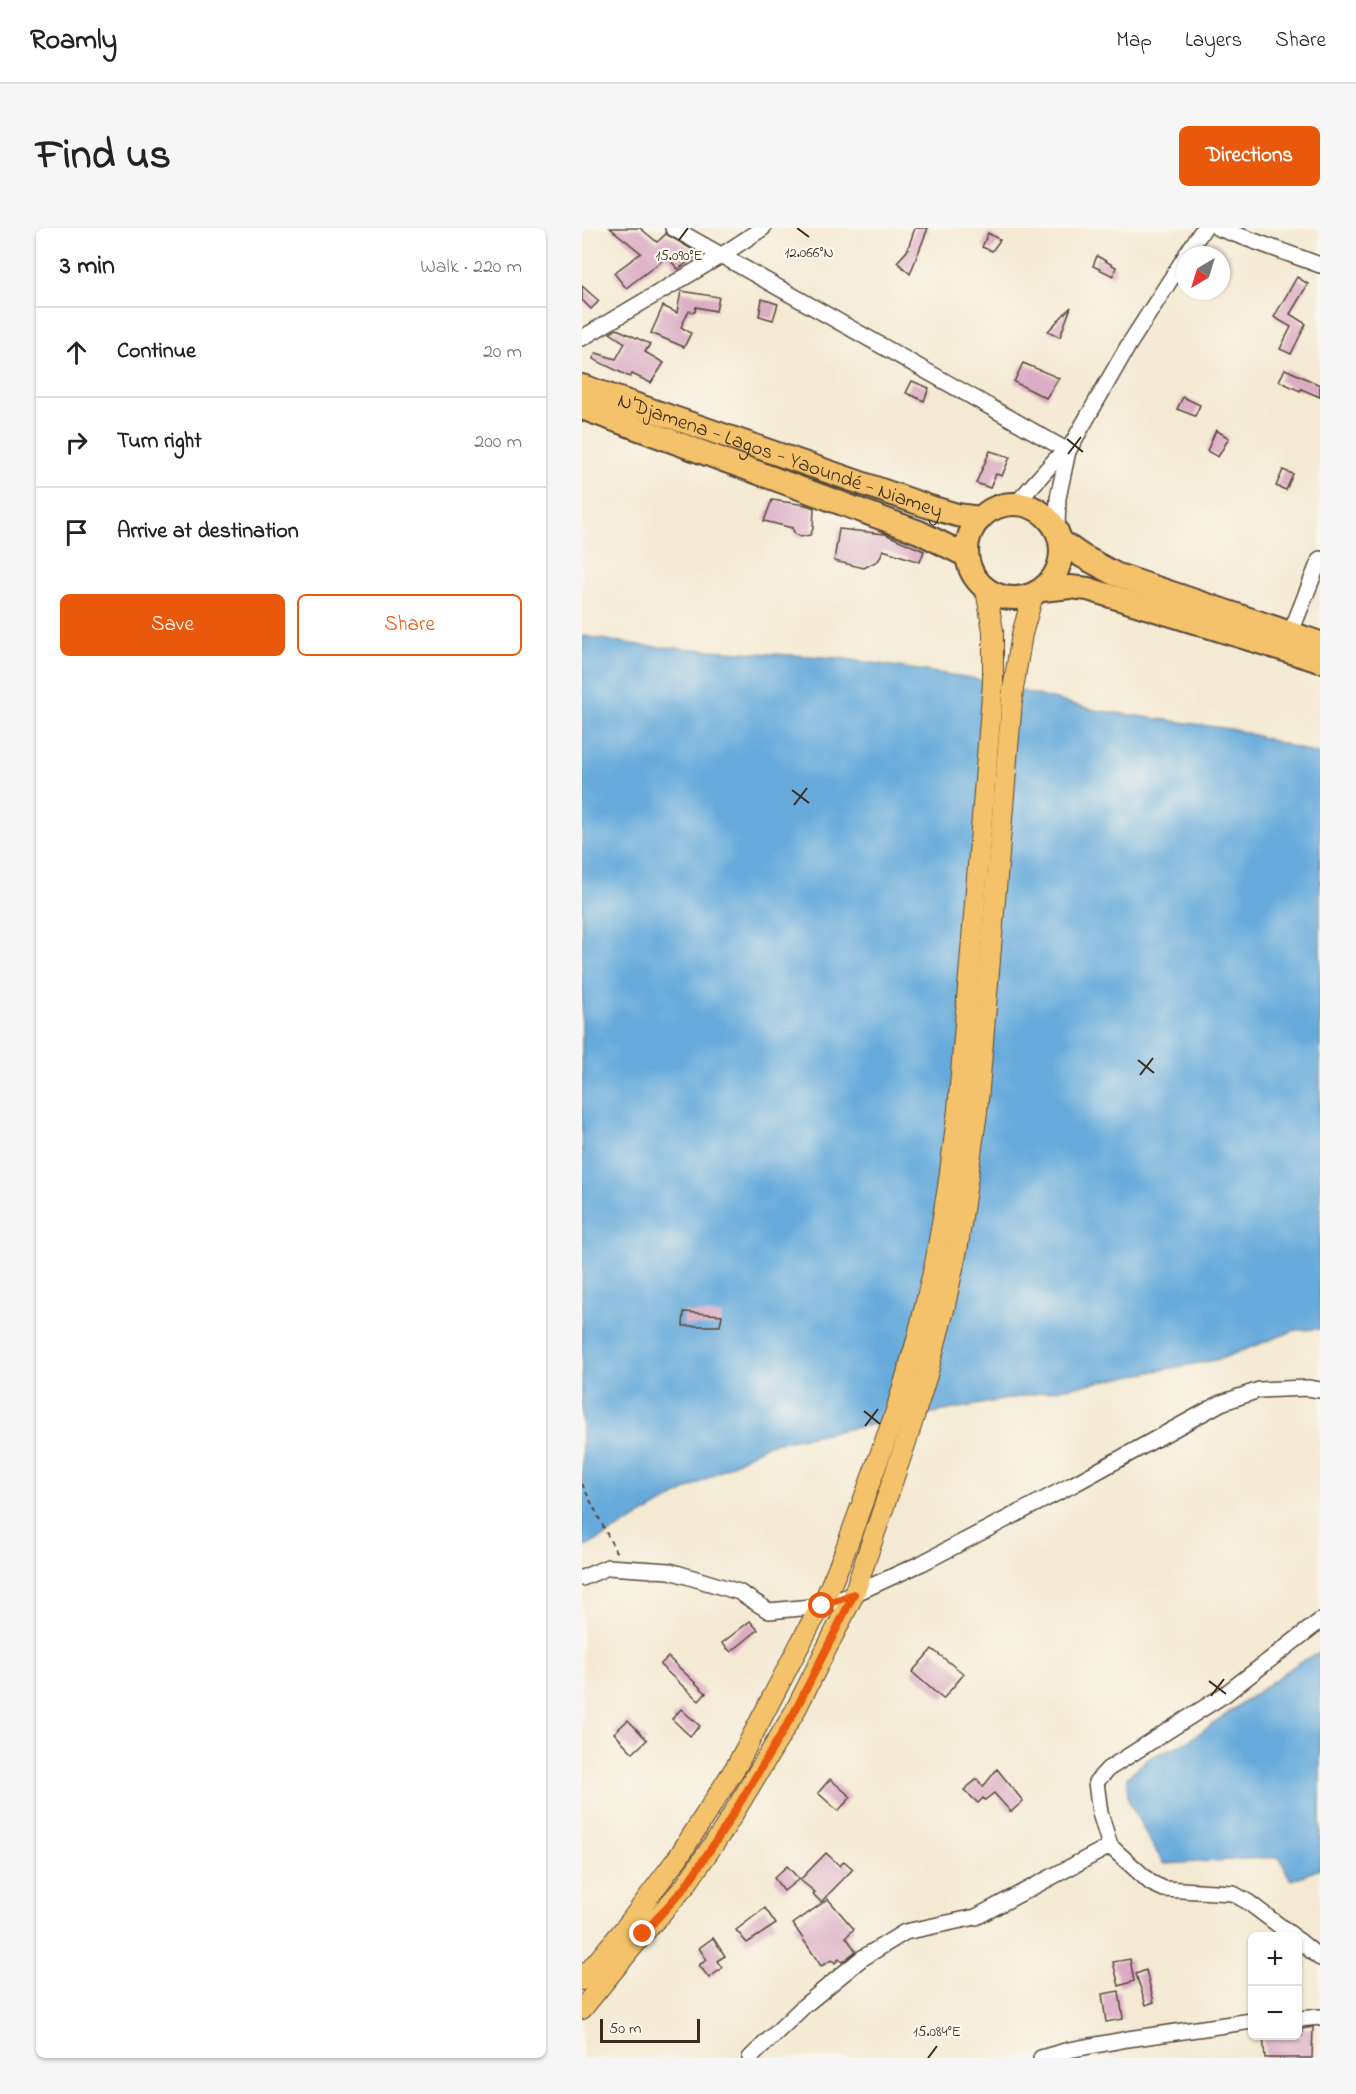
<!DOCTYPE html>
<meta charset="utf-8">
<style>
:root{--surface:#fff;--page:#f6f6f6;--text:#222;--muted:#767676;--line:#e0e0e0;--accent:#ea580c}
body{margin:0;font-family:"Indie Flower",sans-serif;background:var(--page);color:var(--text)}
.controls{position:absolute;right:18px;bottom:18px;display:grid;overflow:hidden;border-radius:9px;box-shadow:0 2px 4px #0004}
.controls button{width:54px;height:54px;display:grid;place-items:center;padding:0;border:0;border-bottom:2px solid var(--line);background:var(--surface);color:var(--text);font:30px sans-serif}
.compass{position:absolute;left:594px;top:18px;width:54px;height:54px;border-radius:50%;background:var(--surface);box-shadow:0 2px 4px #0004;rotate:218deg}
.scale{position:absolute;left:18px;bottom:15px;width:100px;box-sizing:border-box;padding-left:6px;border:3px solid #3b2a1e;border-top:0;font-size:16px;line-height:21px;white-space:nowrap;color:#3b2a1e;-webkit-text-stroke:4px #fbf7ec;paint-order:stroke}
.stop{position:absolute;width:18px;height:18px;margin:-14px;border:4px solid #ea580c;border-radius:50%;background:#fff}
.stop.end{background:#ea580c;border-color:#fff;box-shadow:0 2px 6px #0008}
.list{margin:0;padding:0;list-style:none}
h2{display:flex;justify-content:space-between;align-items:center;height:78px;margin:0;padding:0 24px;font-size:26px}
h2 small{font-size:20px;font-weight:400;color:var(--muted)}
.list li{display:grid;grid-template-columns:39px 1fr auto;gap:18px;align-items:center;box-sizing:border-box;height:90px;padding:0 24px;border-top:2px solid var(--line)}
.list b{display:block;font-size:22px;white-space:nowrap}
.list em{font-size:20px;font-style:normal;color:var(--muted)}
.actions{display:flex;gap:12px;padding:18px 24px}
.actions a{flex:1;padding:14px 0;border:2px solid var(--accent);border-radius:9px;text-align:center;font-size:21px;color:var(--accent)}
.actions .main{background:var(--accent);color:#fff}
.icon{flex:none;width:33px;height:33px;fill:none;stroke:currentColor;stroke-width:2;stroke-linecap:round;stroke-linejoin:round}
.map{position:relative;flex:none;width:738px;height:1830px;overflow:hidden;border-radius:9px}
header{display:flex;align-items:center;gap:36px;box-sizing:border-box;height:84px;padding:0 30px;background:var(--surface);border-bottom:2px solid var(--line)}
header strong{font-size:28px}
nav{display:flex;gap:33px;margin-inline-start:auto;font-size:21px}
.intro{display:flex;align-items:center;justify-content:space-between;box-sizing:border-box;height:144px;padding:0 36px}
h1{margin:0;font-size:42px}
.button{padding:15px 27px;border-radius:9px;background:var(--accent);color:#fff;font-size:21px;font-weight:700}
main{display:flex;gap:36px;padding:0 36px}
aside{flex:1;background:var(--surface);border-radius:9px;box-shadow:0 2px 4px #0004}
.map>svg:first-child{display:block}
</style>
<header>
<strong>Roamly</strong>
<nav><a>Map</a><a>Layers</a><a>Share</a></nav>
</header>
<div class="intro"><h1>Find us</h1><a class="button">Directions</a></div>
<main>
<aside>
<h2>3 min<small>Walk · 220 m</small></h2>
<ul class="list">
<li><svg class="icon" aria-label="ahead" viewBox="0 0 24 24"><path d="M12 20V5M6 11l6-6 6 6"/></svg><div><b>Continue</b></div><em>20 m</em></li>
<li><svg class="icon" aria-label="right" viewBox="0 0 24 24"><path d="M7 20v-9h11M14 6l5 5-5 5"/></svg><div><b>Turn right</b></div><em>200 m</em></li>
<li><svg class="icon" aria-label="arrive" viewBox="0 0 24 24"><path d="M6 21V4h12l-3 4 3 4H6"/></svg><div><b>Arrive at destination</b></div></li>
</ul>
<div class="actions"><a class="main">Save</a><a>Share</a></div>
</aside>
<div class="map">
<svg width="738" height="1830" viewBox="0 0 738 1830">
<rect width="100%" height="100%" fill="#fbf7ec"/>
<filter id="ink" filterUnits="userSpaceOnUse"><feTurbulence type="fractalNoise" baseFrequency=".0167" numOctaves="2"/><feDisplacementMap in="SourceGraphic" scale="12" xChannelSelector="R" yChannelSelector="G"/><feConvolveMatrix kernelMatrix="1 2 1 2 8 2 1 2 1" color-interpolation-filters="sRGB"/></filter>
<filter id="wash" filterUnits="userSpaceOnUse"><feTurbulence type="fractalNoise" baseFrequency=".008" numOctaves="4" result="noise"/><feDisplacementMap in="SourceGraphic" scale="24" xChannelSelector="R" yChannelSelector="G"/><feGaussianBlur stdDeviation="1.35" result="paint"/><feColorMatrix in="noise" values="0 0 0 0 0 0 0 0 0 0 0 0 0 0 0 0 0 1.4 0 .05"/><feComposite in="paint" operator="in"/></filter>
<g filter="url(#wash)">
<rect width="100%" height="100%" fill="#f4ead4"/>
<g fill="#66aadb" stroke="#506a7c" stroke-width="1.5">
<path d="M0 408 63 418 257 430 389 450 513 482 655 502 738 527V1101L714 1102 638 1131 186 1216 0 1321Z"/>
<path d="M738 1424V1641L709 1652 697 1629 582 1636 565 1608 546 1571 545 1549 567 1530 605 1514 718 1434Z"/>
</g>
<g id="blocks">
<g fill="#dbadc4">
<path d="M28 0H58L75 14 84 6 118 26 96 41 85 29 44 60 32 45 59 25Z"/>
<path d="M333 0H346L328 46 315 34 325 23Z"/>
<path d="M406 5 418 12 410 23 400 19Z"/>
<path d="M515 28 534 39 531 48 511 38Z"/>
<path d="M715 49 726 56 708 86 724 96 709 126 698 121 709 99 692 89Z"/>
<path d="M0 58 17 73 9 81 0 72Z"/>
<path d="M99 63 137 69 134 83 114 79 113 84 107 83 99 99 109 105 102 119 69 105 81 78 95 85Z"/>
<path d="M180 71 196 76 191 92 177 88Z"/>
<path d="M489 79 478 109 466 103Z"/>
<path d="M35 101 68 116 63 124 82 135 69 155 50 146 48 149 11 131 14 125 34 131 43 115 28 105Z"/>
<path d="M441 135 477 150 464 170 432 154Z"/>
<path d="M703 141 738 157V169L719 161 718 163 697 153Z"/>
<path d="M330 153 347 160 342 173 324 165Z"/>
<path d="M601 169 618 177 613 188 595 181Z"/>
<path d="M634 202 647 210 636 229 625 223Z"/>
<path d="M408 223 428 229 420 248 414 246 408 260 394 255Z"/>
<path d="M701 242 711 246 704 262 694 258Z"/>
<path d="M190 272 224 277 232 280 231 301 228 307 218 309 213 306 210 300 182 293Z"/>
<path d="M257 301 303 306 342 323 338 334 301 322 297 332 282 340 252 333Z"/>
<path d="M102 1084 140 1087 138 1098H101Z"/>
<path d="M168 1393 176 1402 149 1424 140 1415Z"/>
<path d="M350 1421 382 1446 361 1471 330 1444Z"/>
<path d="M86 1429 124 1465 117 1473 78 1437Z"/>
<path d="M99 1481 118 1498 108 1508 90 1491Z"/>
<path d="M46 1492 65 1512 51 1525 32 1505Z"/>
<path d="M415 1541 441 1573 429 1584 412 1565 403 1572 401 1570 396 1575 382 1562 395 1551 401 1559Z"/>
<path d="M248 1551 269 1569 256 1583 236 1565Z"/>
<path d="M244 1625 258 1638 262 1633 271 1641 239 1674 231 1666 233 1664 218 1652Z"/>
<path d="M205 1638 217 1651 202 1663 192 1650Z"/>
<path d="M246 1671 272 1701 264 1709 274 1723 260 1734 257 1731 253 1735 250 1732 239 1738 211 1696Z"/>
<path d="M183 1680 194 1696 165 1715 154 1702Z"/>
<path d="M131 1710 143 1728 135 1733 140 1740 127 1750 117 1737 125 1732 117 1720Z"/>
<path d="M548 1731 552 1753 537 1758 531 1734Z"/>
<path d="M564 1742 572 1774 564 1777 554 1746Z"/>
<path d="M537 1763 541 1791 524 1794 520 1766Z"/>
<path d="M731 1799 730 1830H683L681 1808H720V1801Z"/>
</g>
</g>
</g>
<g filter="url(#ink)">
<use href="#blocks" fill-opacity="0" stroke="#574739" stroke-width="1.5"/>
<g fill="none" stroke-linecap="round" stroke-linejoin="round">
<defs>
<g id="minor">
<path d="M91 0 486 223"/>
<path d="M636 0 738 37"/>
<path d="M604 27 622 0"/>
<path d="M0 110 140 27 181 0"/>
<path d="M434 276 473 232 486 223"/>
<path d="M475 300 476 270 486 223 546 118 603 29"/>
<path d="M709 404 738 331"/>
<path d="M0 1350 26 1339 88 1343 157 1364 187 1383 240 1378 272 1366 340 1335 492 1256 639 1175 677 1162 726 1160 738 1162"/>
<path d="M711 1708 666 1674 650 1665 582 1661 569 1655 528 1618 518 1585 514 1554 526 1541 642 1467 738 1393"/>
<path d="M716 1712 738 1730"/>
<path d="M716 1791 738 1789"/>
<path d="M168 1830 222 1778 279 1731 323 1704 394 1689 528 1618"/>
<path d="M459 1830 487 1822 546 1811 670 1793"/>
</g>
<g id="major">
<path d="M0 1752 47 1695 97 1628 155 1537 228 1397 240 1378 261 1328 313 1186 335 1112 353 1036 366 959 376 882 411 455V403L404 361"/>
<path d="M0 1781 61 1706 103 1658 142 1601 212 1485 272 1366 325 1211 345 1147 362 1082 376 1017 395 884 431 461 440 406 451 367"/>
</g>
<g id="highway">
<path id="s1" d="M0 158 348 279 375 287 398 290"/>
<path d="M0 180 337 304 385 328"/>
<circle cx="432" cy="323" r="47"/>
<path d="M480 314 500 328 533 346 738 415"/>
<path d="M460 362 488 359 506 361 738 433"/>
</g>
</defs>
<use href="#minor" stroke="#574739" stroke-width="18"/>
<use href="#major" stroke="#574739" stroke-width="22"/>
<use href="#highway" stroke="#574739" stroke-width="26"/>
<path stroke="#574739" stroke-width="2" stroke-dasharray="4.5 4.5" stroke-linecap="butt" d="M0 1256 35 1326"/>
<use href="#minor" stroke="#fff" stroke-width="15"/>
<use href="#major" stroke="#f4c26a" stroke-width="20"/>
<use href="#highway" stroke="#f4c26a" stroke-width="22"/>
</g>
</g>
<g fill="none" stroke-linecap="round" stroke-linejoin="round" filter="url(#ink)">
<path stroke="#ea580c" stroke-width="8" d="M61 1706 103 1659 142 1601 212 1485 272 1366 240 1378"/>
</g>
<path fill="none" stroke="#3b2a1e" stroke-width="2" d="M215 0 227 9M97 12 106 0M485 211 501 224M486 226 499 209M210 562 227 575M212 577 225 560M556 832 572 845M558 847 571 830M282 1183 298 1196M283 1198 296 1181M627 1453 644 1466M629 1468 642 1451M346 1830 355 1818"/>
<g text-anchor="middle" stroke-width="4.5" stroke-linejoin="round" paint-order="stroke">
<g font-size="21" fill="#3b2a1e" stroke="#fbf7ec">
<text dy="7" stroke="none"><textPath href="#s1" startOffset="210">N'Djamena - Lagos - Yaoundé - Niamey</textPath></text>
</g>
</g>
<g font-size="15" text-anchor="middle" fill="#3b2a1e" stroke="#fbf7ec" stroke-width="4.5" stroke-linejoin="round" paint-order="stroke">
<text x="227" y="29">12.066°N</text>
<text x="97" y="32">15.090°E</text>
<text x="355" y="1808">15.084°E</text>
</g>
</svg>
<div class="controls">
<button>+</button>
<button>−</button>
</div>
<svg class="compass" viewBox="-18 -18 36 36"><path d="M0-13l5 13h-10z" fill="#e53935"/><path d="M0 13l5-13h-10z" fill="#767676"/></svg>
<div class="scale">50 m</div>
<div class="stop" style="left:240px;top:1378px"></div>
<div class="stop end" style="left:61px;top:1706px"></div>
</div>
</main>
